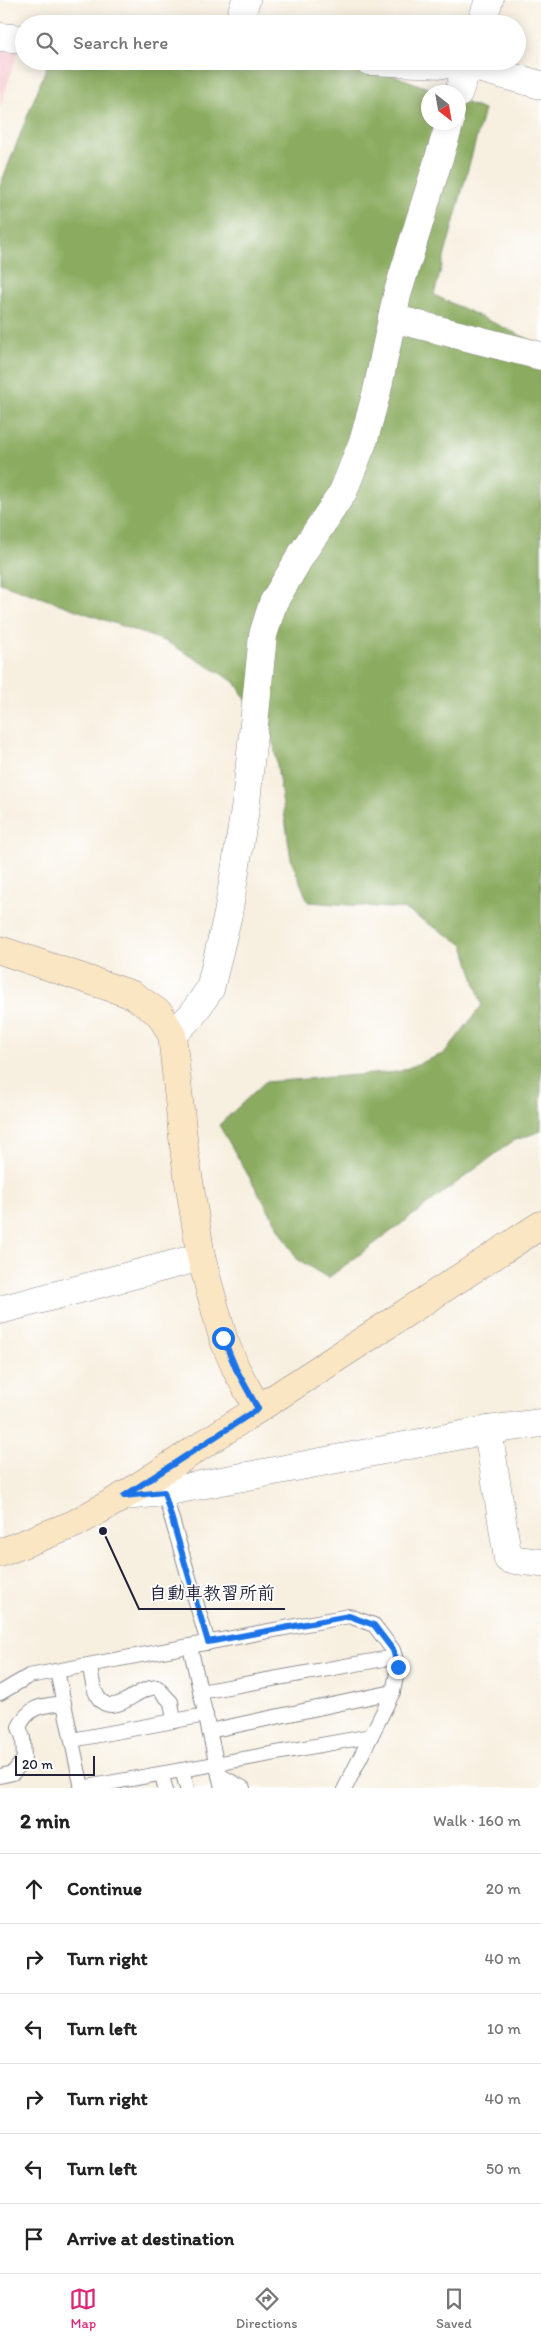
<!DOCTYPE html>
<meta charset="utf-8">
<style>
:root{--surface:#fff;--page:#f2f2f2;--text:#222;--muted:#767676;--line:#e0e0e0;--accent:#db2777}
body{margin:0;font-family:Itim,"Klee One",sans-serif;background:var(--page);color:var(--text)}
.compass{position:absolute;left:421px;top:85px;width:45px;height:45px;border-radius:50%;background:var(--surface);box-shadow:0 2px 12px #0003;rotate:149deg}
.scale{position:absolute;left:15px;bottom:12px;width:80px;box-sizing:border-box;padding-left:5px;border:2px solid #22223b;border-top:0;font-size:14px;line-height:18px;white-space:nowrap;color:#22223b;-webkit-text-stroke:4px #fff;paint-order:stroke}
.stop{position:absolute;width:15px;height:15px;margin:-11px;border:4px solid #1a73e8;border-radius:50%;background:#fff}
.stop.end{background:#1a73e8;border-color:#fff;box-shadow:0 1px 5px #0008}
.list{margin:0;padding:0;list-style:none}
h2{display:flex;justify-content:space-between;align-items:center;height:65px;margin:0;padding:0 20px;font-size:21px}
h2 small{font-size:16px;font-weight:400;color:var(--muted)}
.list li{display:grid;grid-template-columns:32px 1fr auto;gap:15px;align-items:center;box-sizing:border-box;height:70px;padding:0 20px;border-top:1px solid var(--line)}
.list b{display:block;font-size:19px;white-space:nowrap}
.list em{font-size:16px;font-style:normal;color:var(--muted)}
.icon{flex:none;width:28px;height:28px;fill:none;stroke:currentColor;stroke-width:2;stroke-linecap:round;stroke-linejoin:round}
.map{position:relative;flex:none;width:541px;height:1788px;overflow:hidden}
.search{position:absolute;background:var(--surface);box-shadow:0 2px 12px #0003;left:15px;right:15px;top:15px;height:55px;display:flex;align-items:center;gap:12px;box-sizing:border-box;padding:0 18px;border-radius:28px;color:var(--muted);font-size:19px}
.sheet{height:485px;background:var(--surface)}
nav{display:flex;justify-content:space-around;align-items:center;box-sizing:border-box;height:70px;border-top:1px solid var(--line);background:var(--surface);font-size:14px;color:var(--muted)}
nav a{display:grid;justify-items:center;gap:2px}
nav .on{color:var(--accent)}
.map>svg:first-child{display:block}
</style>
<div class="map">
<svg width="541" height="1788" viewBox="0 0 541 1788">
<rect width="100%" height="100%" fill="#fff"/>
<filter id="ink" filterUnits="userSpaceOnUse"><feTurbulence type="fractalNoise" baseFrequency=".02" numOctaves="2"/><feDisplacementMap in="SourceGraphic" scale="10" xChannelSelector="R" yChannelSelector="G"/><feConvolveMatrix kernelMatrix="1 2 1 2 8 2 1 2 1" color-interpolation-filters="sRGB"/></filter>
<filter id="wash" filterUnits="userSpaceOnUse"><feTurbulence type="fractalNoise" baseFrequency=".0096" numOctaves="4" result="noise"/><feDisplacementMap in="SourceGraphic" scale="20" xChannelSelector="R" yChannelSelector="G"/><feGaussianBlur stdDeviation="1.12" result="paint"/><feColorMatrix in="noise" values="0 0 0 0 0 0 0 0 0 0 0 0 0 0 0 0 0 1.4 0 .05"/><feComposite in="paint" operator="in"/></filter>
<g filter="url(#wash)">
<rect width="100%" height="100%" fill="#f7efdf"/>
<path fill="#f7cfd5" d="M0 49 18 51 0 108Z"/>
<path fill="#8bac60" stroke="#56674e" d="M49 61H357L438 92H428V122H458L459 100 484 110 434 295 541 345V1131L513 1141 328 1278 297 1259 219 1125 265 1082 398 1072 445 1053 482 1005 464 945 404 909 308 902 291 859 274 745 235 682 167 642 0 583V186Z"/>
</g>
<g filter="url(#ink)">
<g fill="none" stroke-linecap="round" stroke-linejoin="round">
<defs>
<g id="lane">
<path d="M164 1492 208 1643"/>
<path d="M190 1646 222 1788"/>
<path d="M90 1665C92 1685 96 1716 125 1701 136 1695 144 1688 157 1687L171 1702 174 1721"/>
<path d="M57 1671 82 1788"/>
<path d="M200 1692 395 1657"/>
<path d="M0 1693 29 1676 349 1616 374 1625 393 1650 398 1667 393 1692 345 1788"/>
<path d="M209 1731 393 1692"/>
<path d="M72 1740 206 1715"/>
<path d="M182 1770 187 1788"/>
<path d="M162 1774 165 1788"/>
<path d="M219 1775 243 1788"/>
<path d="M0 1776 13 1773 24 1759 23 1738 19 1727C30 1705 41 1706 64 1703"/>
<path d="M81 1788 371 1736"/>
</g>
<g id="street">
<path d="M238 24 246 0"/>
<path d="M481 24 489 0"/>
<path d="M0 37 24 39"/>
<path d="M369 61 467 65 541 85"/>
<path d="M458 94 469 61"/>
<path d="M392 318 541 356"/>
<path d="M172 1035 192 1015 210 989 228 914 246 803 263 635 273 603 303 552 343 492 364 439 377 391 397 295 450 122"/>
<path d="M0 1310 201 1257"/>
<path d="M488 1430 508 1559 541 1563"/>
<path d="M124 1496 164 1492 488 1430 541 1423"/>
</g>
<g id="secondary">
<path d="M0 950 133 995 160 1014 172 1035 185 1156 201 1257 223 1338 236 1369 258 1409"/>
<path d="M0 1553 74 1524 124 1496 541 1225"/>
</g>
</defs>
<use href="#lane" stroke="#8c888d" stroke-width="16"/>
<use href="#street" stroke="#8c888d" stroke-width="29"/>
<use href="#secondary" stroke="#8c888d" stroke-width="29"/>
<use href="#lane" stroke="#fff" stroke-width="14"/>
<use href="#street" stroke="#fff" stroke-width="28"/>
<use href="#secondary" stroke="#fbe6c4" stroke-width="28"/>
</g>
</g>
<g fill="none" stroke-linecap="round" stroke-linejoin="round" filter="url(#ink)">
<path stroke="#1a73e8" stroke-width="6" d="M223 1338 236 1369 258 1409 124 1496 164 1492 208 1642 349 1616 374 1625 393 1650 398 1667"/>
</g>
<path fill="none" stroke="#22223b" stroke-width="2" d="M103 1531L139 1609H285"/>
<circle fill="#22223b" stroke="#fff" stroke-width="2" cx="103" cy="1531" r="5"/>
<g font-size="18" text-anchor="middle" font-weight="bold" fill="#22223b" stroke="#fff" stroke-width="4" stroke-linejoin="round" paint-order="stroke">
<text x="212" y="1599">自動車教習所前</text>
</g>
</svg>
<svg class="compass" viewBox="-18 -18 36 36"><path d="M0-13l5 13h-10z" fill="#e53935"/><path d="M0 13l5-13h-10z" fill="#767676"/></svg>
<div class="scale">20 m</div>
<div class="stop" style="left:223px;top:1338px"></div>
<div class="stop end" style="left:398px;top:1667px"></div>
<div class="search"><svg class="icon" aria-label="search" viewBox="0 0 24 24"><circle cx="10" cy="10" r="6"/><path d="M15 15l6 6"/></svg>Search here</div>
</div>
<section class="sheet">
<h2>2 min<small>Walk · 160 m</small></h2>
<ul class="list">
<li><svg class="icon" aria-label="ahead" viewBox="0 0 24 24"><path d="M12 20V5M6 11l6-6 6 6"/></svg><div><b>Continue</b></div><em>20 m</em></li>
<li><svg class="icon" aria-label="right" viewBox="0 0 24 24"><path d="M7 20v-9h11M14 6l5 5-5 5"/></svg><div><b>Turn right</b></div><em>40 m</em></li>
<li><svg class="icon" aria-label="left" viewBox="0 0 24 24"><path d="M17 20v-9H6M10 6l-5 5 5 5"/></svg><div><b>Turn left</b></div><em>10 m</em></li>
<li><svg class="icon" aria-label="right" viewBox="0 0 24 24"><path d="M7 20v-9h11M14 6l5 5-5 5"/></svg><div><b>Turn right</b></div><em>40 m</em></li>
<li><svg class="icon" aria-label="left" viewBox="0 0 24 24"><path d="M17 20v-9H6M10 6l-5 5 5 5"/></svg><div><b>Turn left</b></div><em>50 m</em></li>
<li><svg class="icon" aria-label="arrive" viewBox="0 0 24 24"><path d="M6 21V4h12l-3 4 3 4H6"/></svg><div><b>Arrive at destination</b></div></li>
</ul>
</section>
<nav>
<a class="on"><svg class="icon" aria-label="map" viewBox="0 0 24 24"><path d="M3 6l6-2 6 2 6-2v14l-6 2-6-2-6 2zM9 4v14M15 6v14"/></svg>Map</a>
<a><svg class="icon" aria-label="directions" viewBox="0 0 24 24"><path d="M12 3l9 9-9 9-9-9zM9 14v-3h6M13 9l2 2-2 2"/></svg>Directions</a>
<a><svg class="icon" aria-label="saved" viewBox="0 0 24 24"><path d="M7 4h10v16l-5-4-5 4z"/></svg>Saved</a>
</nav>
